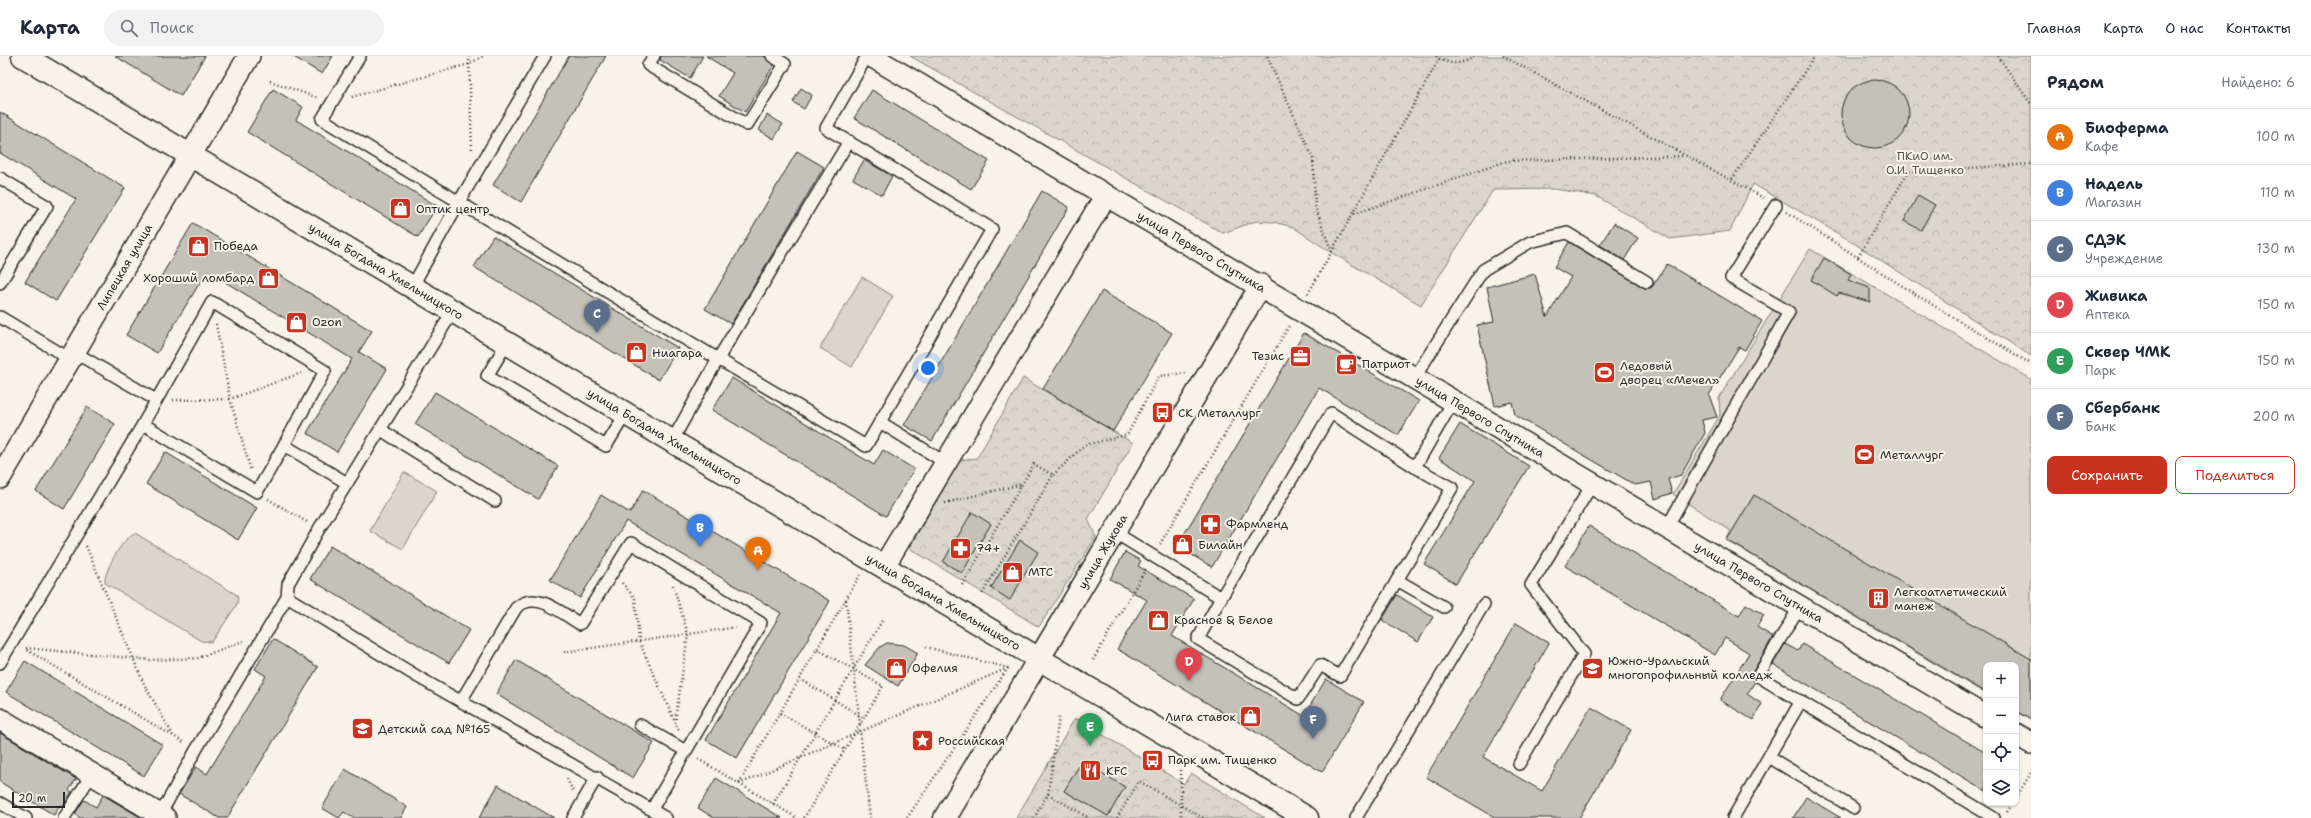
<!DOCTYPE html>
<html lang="ru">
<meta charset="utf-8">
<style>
:root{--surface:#fff;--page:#f2f2f3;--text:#1f2937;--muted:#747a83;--line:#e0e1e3;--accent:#c8321e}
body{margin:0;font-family:"Shantell Sans",sans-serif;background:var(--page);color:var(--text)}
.controls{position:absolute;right:12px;bottom:12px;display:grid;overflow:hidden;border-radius:8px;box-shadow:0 1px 3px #0004}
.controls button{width:36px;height:36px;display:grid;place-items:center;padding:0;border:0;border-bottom:1px solid var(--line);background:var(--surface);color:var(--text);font:20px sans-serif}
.scale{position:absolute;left:12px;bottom:10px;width:53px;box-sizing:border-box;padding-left:4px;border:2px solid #2b2b2b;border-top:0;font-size:11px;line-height:14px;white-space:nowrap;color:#2b2b2b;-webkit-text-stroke:3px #f7f3e8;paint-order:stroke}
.you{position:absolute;left:928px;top:312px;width:14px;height:14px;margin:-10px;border:3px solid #fff;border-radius:50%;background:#1a73e8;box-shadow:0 0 0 6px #1a73e833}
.badge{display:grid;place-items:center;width:26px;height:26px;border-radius:50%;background:var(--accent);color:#fff;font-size:13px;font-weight:700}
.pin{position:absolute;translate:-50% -33px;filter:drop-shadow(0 1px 2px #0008)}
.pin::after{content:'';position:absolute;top:21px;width:14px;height:12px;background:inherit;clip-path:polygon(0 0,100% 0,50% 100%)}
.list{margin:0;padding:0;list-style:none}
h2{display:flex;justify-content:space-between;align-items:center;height:52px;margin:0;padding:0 16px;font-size:17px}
h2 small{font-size:13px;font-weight:400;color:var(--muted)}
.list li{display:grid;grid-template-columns:26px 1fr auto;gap:12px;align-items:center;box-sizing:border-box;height:56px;padding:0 16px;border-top:1px solid var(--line)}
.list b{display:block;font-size:15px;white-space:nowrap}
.list p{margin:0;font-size:13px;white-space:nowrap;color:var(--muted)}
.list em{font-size:13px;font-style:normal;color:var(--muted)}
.actions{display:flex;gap:8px;padding:12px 16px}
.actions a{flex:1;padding:9px 0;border:1px solid var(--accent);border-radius:8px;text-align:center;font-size:14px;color:var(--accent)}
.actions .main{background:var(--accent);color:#fff}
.icon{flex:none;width:22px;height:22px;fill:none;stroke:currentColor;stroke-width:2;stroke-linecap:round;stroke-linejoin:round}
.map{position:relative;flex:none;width:2031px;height:762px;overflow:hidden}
header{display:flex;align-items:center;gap:24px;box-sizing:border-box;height:56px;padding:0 20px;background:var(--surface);border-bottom:1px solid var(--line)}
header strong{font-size:19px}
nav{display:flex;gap:22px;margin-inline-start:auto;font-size:14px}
.search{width:280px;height:36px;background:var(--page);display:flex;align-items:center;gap:10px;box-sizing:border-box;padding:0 14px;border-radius:22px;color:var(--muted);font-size:15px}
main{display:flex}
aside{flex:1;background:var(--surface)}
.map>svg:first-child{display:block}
</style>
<header>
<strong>Карта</strong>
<div class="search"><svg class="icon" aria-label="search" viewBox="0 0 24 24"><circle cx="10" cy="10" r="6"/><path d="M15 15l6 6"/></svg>Поиск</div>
<nav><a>Главная</a><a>Карта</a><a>О нас</a><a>Контакты</a></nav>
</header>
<main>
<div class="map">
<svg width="2031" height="762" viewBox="0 0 2031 762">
<defs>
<pattern id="forest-crowns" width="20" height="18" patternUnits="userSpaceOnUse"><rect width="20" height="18" fill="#dad6cc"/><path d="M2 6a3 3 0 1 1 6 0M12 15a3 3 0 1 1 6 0" fill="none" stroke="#bbb8af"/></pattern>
</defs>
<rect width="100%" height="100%" fill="#f7f3e8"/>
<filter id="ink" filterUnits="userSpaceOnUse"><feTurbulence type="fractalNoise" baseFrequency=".025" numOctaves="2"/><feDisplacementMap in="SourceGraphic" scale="8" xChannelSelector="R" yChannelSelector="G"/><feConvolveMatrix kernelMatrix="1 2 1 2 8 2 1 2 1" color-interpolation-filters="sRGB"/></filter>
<g filter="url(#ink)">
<g fill="url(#forest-crowns)" stroke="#82807c">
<path d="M910 0H2031V300L1849 184 1753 128 1730 175 1670 183 1596 140 1555 133 1493 134 1421 249 1332 197 1293 171 1273 166 1256 165 1223 177Z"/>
<path d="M1023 322 1133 387 1088 463 1096 481 1039 571 909 492 960 404 977 402Z"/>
<path d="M1075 662 1184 728 1191 717 1265 762H1016Z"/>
</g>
<g fill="#dad6cc" stroke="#82807c">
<path d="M1810 193 2031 323V664L2016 656V609H1986V638L1726 484 1731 475 1673 438 1720 359 1719 342Z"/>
<path d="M862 221 893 240 852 311 820 292Z"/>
<path d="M404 416 437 435 403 493 370 475Z"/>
<path d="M135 477 237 539 238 544 236 550 212 586 201 585 105 527C103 516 124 480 135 477Z"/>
</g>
<g fill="#c4c1b9" stroke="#2b2b2b">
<path d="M115 0H205L181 40Z"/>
<path d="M292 0H333L322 18Z"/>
<path d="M569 0H606L521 146 493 129Z"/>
<path d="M661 0H703L690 22 660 4Z"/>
<path d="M706 0H764L774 9 745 56 719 40 733 17Z"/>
<circle cx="1875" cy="58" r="34"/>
<path d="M801 32 812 39 804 53 793 46Z"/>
<path d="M273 33 303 51 296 64 437 150 418 181 247 76Z"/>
<path d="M872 34 989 105 971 133 854 62Z"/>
<path d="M0 56 125 132 56 245 25 226 76 143 0 97Z"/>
<path d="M767 59 783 68 774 83 759 74Z"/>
<path d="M797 95 824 111 731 268 705 253Z"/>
<path d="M864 104 892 120 882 139 853 123Z"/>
<path d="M1042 135 1069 151 932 385 904 369Z"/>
<path d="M1918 139 1935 149 1921 174 1904 165Z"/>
<path d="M193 167 372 275 359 296 387 313 337 396 307 377 352 303 207 215 157 297 126 279Z"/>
<path d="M1614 167 1638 182 1624 204 1600 189Z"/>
<path d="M493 180 678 292 659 324 474 211Z"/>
<path d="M1569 186 1646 233 1652 231 1667 208 1762 265 1745 294 1739 291 1709 339 1717 361 1702 364 1705 377 1681 419 1668 423 1672 437 1655 443 1651 426 1635 429 1515 359 1512 346 1495 350 1477 269 1494 266 1487 231 1535 218 1547 261 1571 221 1554 211Z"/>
<path d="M1824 202 1851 218 1848 224 1870 232V246L1839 237 1837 240 1811 224Z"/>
<path d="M1102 235 1172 277 1113 375 1043 333Z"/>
<path d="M1304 277 1419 345 1398 379 1319 332 1212 511 1177 490Z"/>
<path d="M732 322 874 409 883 394 914 413 886 460 712 354Z"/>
<path d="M435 336 558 410 538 443 415 368Z"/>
<path d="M87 351 115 368 64 453 36 435Z"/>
<path d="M1460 368 1529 410 1456 528 1424 508 1475 425 1439 402Z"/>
<path d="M165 396 257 452 238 484 146 428Z"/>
<path d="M643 434 830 545 737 702 706 684 781 557 626 465 580 542 550 524 601 439 630 457Z"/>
<path d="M1754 439 2031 603V664L2016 655V609H1986V637L1727 484Z"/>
<path d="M972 456 991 468 962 517 943 506Z"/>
<path d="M1589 470 1739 560 1746 548 1764 559 1757 571 1773 581 1751 619 1755 626 1747 638 1762 648 1753 664 1720 644 1749 597 1725 582 1715 599 1565 510Z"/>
<path d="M1020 484 1038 496 1010 544 991 532Z"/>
<path d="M330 490 469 574 449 607 310 523Z"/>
<path d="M1125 496 1141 505 1138 510 1194 543 1172 580 1304 660 1326 623 1364 646 1322 716 1117 593 1147 544 1110 523Z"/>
<path d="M1397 539 1433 561 1418 586 1382 564Z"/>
<path d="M1516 567 1549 587 1483 701 1542 735 1591 651 1631 674 1579 762H1496L1426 721Z"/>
<path d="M273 583 318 611 227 762H219L179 738 196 711 207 718 266 620 255 613Z"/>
<path d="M887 587 904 589 918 597 898 630 865 609 880 591Z"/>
<path d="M1785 588 1798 595 1802 588 1986 697V735L1773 608Z"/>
<path d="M516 604 654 687 633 722 496 638Z"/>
<path d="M25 605 163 689 144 720 6 636Z"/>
<path d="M0 677 76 723 69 734 72 736 63 751 60 749 54 759 0 726Z"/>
<path d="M1082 705 1125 731 1108 760 1064 735Z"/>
<path d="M345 713 407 751 401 762H353L344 756 339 762 322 752Z"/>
<path d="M716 722 782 762H714L698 752Z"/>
<path d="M498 729 554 762H479Z"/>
<path d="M103 739 142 762H80L75 758 84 744 96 751Z"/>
<path d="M1806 741 1841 762H1793Z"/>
</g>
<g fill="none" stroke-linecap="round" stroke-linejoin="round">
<defs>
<g id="service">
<path d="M360 0 322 63 718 303 866 390 992 173 826 72 867 0"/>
<path d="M654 0 648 9 747 69 785 8 772 0"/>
<path d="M0 122 47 150 0 227"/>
<path d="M412 231 459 146 545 0"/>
<path d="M0 261 70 303"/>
<path d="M507 287 487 320 606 390 626 357"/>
<path d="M74 296 156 344"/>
<path d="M1415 321 1483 214 1530 186 1567 177 1647 226"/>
<path d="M880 366 946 407"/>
<path d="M143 368 257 436 284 389"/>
<path d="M381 374 495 445"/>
<path d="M672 385 718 303 849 85"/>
<path d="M1667 471 1789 256 1731 222 1776 149"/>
<path d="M1114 476 1221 542 1331 357 1415 411"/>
<path d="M1397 524 1444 551"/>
<path d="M287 541 418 621 666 762"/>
<path d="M1221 542 1198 583 1298 643 1320 609 1340 620 1452 432 1415 411 1454 344"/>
<path d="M1800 550 1758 620 1994 762"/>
<path d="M0 607 143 368 212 246 325 315 284 389 347 427"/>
<path d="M461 645 516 552C536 533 561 557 580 568L631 487 761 567 652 753"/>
<path d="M640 669 686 695"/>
<path d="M1769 701 1853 752"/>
<path d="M1519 708 1584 598 1531 529 1593 427"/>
<path d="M0 747 26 762"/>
<path d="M160 759 196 694 287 541 288 528 319 473 453 255"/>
<path d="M64 762 92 718"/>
<path d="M573 762 597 721"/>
<path d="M1356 762 1484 548"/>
<path d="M1733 762 1801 645"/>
</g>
<g id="minor">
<path id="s1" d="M871 0 1986 661"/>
<path id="s2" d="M0 422 249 0"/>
<path d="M884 510 1106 139"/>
<path id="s3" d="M1039 603 1261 229"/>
<path d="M0 663 165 762"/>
<path d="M2016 678 2031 687"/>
</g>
<g id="secondary">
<path id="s4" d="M23 0 1307 762"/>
<path d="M945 762 1039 603"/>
</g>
</defs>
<use href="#service" stroke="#2b2b2b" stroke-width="14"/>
<use href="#minor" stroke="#2b2b2b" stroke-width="24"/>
<use href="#secondary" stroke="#2b2b2b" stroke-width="25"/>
<g stroke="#2b2b2b" stroke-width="2.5" stroke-dasharray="1 3" stroke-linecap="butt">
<path d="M469 0 472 95"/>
<path d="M1267 0 1313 102 1315 150 1332 197"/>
<path d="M1436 0C1448 10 1463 9 1475 0"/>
<path d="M1503 0 1764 142"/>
<path d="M1998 0 2031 48"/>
<path d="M270 25 318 42"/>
<path d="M352 41 469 8 483 0"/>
<path d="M1732 123 1815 0"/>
<path d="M1787 156 1918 240 2031 308"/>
<path d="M1354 158 1507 105 1684 100"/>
<path d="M1858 201 1908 116 2031 108"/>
<path d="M1308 238 1439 3"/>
<path d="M216 268 230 343 251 415"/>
<path d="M173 344 230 343 301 317"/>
<path d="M1053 419 1085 389 1127 379 1159 320 1187 317"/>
<path d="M268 443 307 466"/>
<path d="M945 447 1022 428"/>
<path d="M1160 488 1289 270"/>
<path d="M86 490 144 628 173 679"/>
<path d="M622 527 635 542 639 585 675 666"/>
<path d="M673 529 688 578 675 667 679 674"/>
<path d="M962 529 1034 408 1053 419 981 540"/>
<path d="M846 544 860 669"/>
<path d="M926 591 1008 612"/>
<path d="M26 592 151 604 198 602 243 585"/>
<path d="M27 594 185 687"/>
<path d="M564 596 738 571"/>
<path d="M1093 604 1147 511"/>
<path d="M800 623 864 662"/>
<path d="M780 657 845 694"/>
<path d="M860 674 870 762"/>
<path d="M698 703 797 762"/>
<path d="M1181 714V762"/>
<path d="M567 723 573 735"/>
<path d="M739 727 860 519"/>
<path d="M739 728 1008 612"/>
<path d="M1048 738 1089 762"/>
<path d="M2016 742 2031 717"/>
<path d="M773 748 882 565"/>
<path d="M2007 756 2013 747"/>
<path d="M804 762 883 630 817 593"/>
<path d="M907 762 1008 612"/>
<path d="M1034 762 1048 738 1059 661"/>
<path d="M1117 762 1139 725 1203 762"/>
</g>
<use href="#service" stroke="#f7f3e8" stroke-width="11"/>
<use href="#minor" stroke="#f7f3e8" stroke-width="21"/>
<use href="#secondary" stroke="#f7f3e8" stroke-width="22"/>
</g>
</g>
<defs>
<symbol id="shop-square" viewBox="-11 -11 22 22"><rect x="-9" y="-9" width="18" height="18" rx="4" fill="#c8321e" stroke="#f7f3e8"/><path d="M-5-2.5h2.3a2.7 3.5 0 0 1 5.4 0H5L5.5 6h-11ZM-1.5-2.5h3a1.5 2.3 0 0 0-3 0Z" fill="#fff"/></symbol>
<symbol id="office-square" viewBox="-11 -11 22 22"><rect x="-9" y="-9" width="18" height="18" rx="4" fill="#c8321e" stroke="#f7f3e8"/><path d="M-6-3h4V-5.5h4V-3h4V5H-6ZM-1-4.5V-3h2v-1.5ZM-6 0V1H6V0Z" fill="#fff"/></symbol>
<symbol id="cafe-square" viewBox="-11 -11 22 22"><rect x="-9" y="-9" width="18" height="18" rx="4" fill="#c8321e" stroke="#f7f3e8"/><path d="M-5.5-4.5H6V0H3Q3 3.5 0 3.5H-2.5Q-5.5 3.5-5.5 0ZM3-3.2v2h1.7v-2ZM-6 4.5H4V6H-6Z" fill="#fff"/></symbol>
<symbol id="stadium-square" viewBox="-11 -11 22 22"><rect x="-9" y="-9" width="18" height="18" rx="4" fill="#c8321e" stroke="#f7f3e8"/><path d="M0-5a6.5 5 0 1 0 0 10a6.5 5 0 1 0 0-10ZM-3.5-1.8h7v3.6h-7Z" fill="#fff"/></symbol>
<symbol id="bus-square" viewBox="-11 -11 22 22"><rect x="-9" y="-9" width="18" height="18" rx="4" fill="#c8321e" stroke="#f7f3e8"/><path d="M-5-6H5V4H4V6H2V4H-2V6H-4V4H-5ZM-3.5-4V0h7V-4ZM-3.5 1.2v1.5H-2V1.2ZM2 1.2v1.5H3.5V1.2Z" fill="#fff"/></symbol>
<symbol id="pharmacy-square" viewBox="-11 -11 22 22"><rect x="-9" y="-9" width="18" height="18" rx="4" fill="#c8321e" stroke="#f7f3e8"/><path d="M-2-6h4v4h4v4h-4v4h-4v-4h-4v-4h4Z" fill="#fff"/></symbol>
<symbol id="building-square" viewBox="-11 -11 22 22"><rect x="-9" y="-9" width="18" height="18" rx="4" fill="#c8321e" stroke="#f7f3e8"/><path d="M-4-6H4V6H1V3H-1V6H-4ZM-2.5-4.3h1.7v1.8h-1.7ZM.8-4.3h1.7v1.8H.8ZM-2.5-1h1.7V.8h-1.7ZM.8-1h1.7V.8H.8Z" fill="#fff"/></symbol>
<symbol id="university-square" viewBox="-11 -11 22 22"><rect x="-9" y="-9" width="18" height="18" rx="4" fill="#c8321e" stroke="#f7f3e8"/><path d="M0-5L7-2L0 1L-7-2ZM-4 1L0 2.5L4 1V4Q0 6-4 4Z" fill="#fff"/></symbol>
<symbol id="school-square" viewBox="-11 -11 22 22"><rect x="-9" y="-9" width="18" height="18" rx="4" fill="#c8321e" stroke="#f7f3e8"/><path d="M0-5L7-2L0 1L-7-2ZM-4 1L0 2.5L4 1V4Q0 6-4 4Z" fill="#fff"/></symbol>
<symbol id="sight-square" viewBox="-11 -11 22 22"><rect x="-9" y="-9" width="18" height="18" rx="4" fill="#c8321e" stroke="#f7f3e8"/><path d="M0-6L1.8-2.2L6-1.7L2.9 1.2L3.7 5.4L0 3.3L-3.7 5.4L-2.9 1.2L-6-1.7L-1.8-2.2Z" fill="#fff"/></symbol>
<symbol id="restaurant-square" viewBox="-11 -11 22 22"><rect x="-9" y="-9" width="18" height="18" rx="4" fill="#c8321e" stroke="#f7f3e8"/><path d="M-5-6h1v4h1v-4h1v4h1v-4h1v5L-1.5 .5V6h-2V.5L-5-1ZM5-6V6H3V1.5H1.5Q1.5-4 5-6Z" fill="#fff"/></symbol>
</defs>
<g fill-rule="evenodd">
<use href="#shop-square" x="388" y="140" width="25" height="25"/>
<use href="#shop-square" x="186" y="178" width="25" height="25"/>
<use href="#shop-square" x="256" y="210" width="25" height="25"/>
<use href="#shop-square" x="284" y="254" width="25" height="25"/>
<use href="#shop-square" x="624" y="284" width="25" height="25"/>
<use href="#office-square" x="1288" y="288" width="25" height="25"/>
<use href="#cafe-square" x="1334" y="296" width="25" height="25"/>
<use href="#stadium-square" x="1592" y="304" width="25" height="25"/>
<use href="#bus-square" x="1150" y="344" width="25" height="25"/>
<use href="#stadium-square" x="1852" y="386" width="25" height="25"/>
<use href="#pharmacy-square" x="1198" y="456" width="25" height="25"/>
<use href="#shop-square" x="1170" y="476" width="25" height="25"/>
<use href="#pharmacy-square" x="948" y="480" width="25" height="25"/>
<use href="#shop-square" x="1000" y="504" width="25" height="25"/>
<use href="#building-square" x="1866" y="530" width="25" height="25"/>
<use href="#shop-square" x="1146" y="552" width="25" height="25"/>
<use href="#shop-square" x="884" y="600" width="25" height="25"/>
<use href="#university-square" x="1580" y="600" width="25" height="25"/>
<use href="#shop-square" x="1238" y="648" width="25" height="25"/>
<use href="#school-square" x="350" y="660" width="25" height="25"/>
<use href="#sight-square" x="910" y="672" width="25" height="25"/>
<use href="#bus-square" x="1140" y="692" width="25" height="25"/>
<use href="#restaurant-square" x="1078" y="702" width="25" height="25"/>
</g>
<g text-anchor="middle" stroke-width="4" stroke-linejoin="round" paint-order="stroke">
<g font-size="12" fill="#575653" stroke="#f7f3e8">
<text x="1925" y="104">ПКиО им.<tspan x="1925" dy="14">О.И. Тищенко</tspan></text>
</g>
<g font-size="12" fill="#2b2b2b" stroke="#f7f3e8" text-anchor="start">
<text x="416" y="157">Оптик центр</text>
<text x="214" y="194">Победа</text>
<text x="254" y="226" text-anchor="end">Хороший ломбард</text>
<text x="312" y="270">Ozon</text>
<text x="652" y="301">Ниагара</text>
<text x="1284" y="304" text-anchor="end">Тезис</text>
<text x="1362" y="312">Патриот</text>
<text x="1620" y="314">Ледовый<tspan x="1620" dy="14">дворец «Мечел»</tspan></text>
<text x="1178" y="361">СК Металлург</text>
<text x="1880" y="403">Металлург</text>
<text x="1226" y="472">Фармленд</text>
<text x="1198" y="493">Билайн</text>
<text x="976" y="496">74+</text>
<text x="1028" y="520">МТС</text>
<text x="1894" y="540">Легкоатлетический<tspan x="1894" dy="14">манеж</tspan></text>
<text x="1174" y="568">Красное &amp; Белое</text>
<text x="1608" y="609">Южно-Уральский<tspan x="1608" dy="14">многопрофильный колледж</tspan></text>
<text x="912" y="616">Офелия</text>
<text x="1236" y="665" text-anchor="end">Лига ставок</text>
<text x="378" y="677">Детский сад №165</text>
<text x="938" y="689">Российская</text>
<text x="1168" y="708">Парк им. Тищенко</text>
<text x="1106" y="719">KFC</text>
</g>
<g font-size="12" fill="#2b2b2b" stroke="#f7f3e8">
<text dy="4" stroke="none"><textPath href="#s1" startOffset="384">улица Первого Спутника</textPath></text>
<text dy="4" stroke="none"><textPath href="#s2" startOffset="245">Липецкая улица</textPath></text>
<text dy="4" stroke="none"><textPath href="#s4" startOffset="422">улица Богдана Хмельницкого</textPath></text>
<text dy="4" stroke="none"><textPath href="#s1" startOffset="708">улица Первого Спутника</textPath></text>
<text dy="4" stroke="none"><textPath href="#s4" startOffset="746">улица Богдана Хмельницкого</textPath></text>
<text dy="4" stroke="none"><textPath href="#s3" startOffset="125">улица Жукова</textPath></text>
<text dy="4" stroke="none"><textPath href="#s1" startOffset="1032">улица Первого Спутника</textPath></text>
<text dy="4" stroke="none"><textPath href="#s4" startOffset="1070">улица Богдана Хмельницкого</textPath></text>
</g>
</g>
</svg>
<div class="controls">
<button>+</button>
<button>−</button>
<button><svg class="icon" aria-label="locate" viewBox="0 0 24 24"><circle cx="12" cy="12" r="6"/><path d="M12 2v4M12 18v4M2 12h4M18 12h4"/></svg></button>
<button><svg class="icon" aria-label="layers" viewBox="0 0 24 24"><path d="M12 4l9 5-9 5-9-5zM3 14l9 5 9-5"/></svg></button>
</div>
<div class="scale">20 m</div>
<div class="you"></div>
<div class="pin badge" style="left:758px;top:514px;background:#e8710a">A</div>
<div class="pin badge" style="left:700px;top:491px;background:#3f7fe0">B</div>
<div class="pin badge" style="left:597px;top:277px;background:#5c6f8a">C</div>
<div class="pin badge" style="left:1189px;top:625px;background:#e0444e">D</div>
<div class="pin badge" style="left:1090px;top:690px;background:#2e9e5b">E</div>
<div class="pin badge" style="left:1313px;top:683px;background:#5c6f8a">F</div>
</div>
<aside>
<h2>Рядом<small>Найдено: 6</small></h2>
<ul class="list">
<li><span class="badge" style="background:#e8710a">A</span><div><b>Биоферма</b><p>Кафе</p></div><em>100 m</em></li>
<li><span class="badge" style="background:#3f7fe0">B</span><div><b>Надель</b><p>Магазин</p></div><em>110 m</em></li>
<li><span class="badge" style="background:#5c6f8a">C</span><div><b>СДЭК</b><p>Учреждение</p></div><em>130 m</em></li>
<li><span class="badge" style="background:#e0444e">D</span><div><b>Живика</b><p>Аптека</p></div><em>150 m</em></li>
<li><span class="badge" style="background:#2e9e5b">E</span><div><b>Сквер ЧМК</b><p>Парк</p></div><em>150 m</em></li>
<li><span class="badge" style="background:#5c6f8a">F</span><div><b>Сбербанк</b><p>Банк</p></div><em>200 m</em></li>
</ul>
<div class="actions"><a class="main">Сохранить</a><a>Поделиться</a></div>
</aside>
</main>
